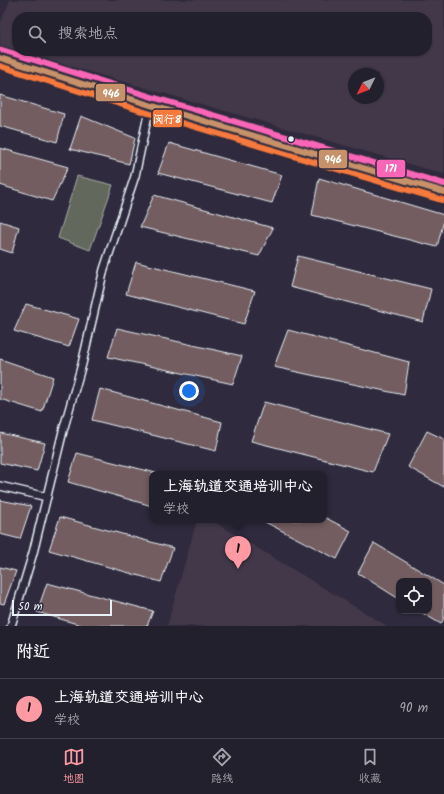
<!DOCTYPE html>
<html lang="zh">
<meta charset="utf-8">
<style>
:root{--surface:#23202e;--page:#2b2836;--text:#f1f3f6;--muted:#a3a3aa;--line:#403e4a;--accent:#ff9aa2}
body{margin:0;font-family:Kalam,"LXGW WenKai TC",sans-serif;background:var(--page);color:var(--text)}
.controls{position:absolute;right:12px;bottom:12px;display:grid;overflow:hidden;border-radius:8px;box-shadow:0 1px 3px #0004}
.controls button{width:36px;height:36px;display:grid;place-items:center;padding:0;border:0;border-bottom:1px solid var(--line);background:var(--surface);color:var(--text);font:20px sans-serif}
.compass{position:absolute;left:348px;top:68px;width:36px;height:36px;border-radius:50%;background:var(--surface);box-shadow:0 1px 3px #0004;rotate:227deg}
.scale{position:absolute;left:12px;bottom:10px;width:100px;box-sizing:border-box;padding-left:4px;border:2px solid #e8f1f8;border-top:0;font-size:11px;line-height:14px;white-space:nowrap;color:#e8f1f8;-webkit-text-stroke:3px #2f2a3d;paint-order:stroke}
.you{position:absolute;left:189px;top:391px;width:14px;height:14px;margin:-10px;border:3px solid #fff;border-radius:50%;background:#1a73e8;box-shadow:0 0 0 6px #1a73e833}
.badge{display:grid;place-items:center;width:26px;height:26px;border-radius:50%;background:var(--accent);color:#111;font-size:13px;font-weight:700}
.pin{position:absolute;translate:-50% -33px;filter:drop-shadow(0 1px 2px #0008)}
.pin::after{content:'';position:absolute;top:21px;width:14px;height:12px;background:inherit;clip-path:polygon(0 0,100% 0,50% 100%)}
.popup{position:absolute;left:149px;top:471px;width:178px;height:52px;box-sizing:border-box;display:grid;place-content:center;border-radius:8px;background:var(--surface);filter:drop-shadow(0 1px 3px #0005);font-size:13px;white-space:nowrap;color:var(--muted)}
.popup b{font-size:15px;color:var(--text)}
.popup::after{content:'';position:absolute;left:50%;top:100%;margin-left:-8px;border:8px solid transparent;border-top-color:var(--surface)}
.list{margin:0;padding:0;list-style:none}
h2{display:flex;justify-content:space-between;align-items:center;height:52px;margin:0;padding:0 16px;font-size:17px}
h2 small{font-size:13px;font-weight:400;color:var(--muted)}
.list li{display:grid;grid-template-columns:26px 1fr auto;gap:12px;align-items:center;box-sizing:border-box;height:60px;padding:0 16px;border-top:1px solid var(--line)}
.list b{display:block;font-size:15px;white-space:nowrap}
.list p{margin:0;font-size:13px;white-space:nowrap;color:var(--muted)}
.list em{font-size:13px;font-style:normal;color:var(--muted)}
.icon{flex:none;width:22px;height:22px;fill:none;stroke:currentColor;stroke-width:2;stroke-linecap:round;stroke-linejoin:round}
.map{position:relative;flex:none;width:444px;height:626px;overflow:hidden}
.search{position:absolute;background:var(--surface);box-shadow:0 1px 3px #0004;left:12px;right:12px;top:12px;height:44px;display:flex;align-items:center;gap:10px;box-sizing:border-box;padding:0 14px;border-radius:16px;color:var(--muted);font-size:15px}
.sheet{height:112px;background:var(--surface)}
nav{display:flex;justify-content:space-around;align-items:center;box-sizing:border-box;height:56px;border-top:1px solid var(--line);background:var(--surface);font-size:11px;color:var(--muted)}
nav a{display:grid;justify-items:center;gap:2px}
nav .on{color:var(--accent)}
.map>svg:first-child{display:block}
</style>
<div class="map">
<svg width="444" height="626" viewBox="0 0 444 626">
<rect width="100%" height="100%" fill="#2f2a3d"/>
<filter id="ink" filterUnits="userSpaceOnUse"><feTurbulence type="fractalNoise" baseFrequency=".025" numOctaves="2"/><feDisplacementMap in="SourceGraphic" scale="8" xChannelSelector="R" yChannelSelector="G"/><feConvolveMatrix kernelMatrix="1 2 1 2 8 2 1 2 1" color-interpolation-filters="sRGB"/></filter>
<g filter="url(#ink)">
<g fill="#433948" fill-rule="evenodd">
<path d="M10 0H444V174L0 46V24ZM17 17H427V51H17ZM354 74H378V98H354Z"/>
<path d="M197 520H211L387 626H167Z"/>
</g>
<path fill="#62685b" stroke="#a5acaa" d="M77 176 113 185 90 250 58 238Z"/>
<g fill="#735d61" stroke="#e8f1f8">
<path d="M0 95 64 114 57 142 0 126Z"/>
<path d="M81 116 135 138 129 164 70 149Z"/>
<path d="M169 143 282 175 272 203 158 173Z"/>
<path d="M0 148 68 167 52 201 0 185Z"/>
<path d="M319 178 444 215V220L437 247 312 215Z"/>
<path d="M154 195 273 228 259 256 140 227Z"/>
<path d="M0 221 19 227 12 253 0 249Z"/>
<path d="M298 256 431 289 423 322 290 287Z"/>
<path d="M136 262 255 291 244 324 126 294Z"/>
<path d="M26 304 79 319 69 347 14 331Z"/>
<path d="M117 328 242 356 233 384 108 357Z"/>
<path d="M288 330 409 362 404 395 274 367Z"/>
<path d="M0 359 53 377 42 412 0 399Z"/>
<path d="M100 389 222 422 216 451 92 420Z"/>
<path d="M264 402 388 434 373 472 251 441Z"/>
<path d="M427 431 444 439V487L408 467Z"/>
<path d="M0 433 45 443 37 471 0 463Z"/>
<path d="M77 453 160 474H152V506L68 482Z"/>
<path d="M0 500 31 506 20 539 0 534Z"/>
<path d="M60 517 173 548 161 582 49 550Z"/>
<path d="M324 517 351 531 337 559 261 520H324Z"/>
<path d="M374 543 444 585V618L441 624 419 611H429V581H399V599L358 573Z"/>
<path d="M0 567 16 571 4 604 0 603Z"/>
<path d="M47 583 153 611 147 626H84L37 612Z"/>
</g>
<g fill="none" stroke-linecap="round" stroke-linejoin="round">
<defs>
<g id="service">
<path d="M0 486 47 497"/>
<path d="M11 626 33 553 63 431 82 364 104 269 135 176 150 105"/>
</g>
<path id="minor" d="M0 58 150 105 444 192"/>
</defs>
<use href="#service" stroke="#e8f1f8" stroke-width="10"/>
<use href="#minor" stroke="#e8f1f8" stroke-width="18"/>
<use href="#service" stroke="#2f2a3d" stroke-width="7"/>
<use href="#minor" stroke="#2f2a3d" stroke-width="15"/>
<defs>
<path id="bus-1" d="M0 58 150 105 444 192"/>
<path id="bus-2" d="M0 66 148 113 442 200"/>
<path id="bus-3" d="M2 50 152 97 444 184"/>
</defs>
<use href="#bus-1" stroke="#2f2a3d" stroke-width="9"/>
<use href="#bus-2" stroke="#2f2a3d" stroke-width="9"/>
<use href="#bus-3" stroke="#2f2a3d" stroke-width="9"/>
<use href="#bus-1" stroke="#c7916a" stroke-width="6"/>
<use href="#bus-2" stroke="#f6793e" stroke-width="6"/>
<use href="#bus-3" stroke="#fa66b7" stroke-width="6"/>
</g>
</g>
<circle fill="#e8f1f8" stroke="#2f2a3d" stroke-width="1.5" cx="291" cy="139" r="3.5"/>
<g stroke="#2f2a3d" stroke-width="1.5">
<rect x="95" y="83" width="31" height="19" rx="4" fill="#c7916a"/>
<rect x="152" y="109" width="31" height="19" rx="4" fill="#f6793e"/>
<rect x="318" y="149" width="30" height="20" rx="4" fill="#c7916a"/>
<rect x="376" y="159" width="30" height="19" rx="4" fill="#fa66b7"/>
</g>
<g font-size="11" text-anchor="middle" font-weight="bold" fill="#fff">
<text x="111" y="97">946</text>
<text x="167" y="123">闵行8</text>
<text x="333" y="163">946</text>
<text x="391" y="172">171</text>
</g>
</svg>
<div class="controls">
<button><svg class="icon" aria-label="locate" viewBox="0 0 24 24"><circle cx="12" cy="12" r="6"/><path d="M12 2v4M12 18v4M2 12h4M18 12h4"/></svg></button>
</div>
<svg class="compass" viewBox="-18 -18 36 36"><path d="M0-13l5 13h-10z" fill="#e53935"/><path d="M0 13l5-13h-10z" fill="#a3a3aa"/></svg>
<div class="scale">50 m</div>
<div class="you"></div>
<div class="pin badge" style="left:238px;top:569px">1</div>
<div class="popup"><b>上海轨道交通培训中心</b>学校</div>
<div class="search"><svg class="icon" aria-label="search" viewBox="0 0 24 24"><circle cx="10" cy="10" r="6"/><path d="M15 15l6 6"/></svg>搜索地点</div>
</div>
<section class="sheet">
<h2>附近<small></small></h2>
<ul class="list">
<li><span class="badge">1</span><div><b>上海轨道交通培训中心</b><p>学校</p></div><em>90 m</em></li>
</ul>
</section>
<nav>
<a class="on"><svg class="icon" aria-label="map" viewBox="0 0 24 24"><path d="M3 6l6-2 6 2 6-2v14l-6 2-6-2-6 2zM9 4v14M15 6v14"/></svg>地图</a>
<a><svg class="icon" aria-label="directions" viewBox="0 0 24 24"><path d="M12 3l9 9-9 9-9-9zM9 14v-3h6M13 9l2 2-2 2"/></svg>路线</a>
<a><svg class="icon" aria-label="saved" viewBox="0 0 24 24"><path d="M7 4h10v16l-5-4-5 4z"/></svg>收藏</a>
</nav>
